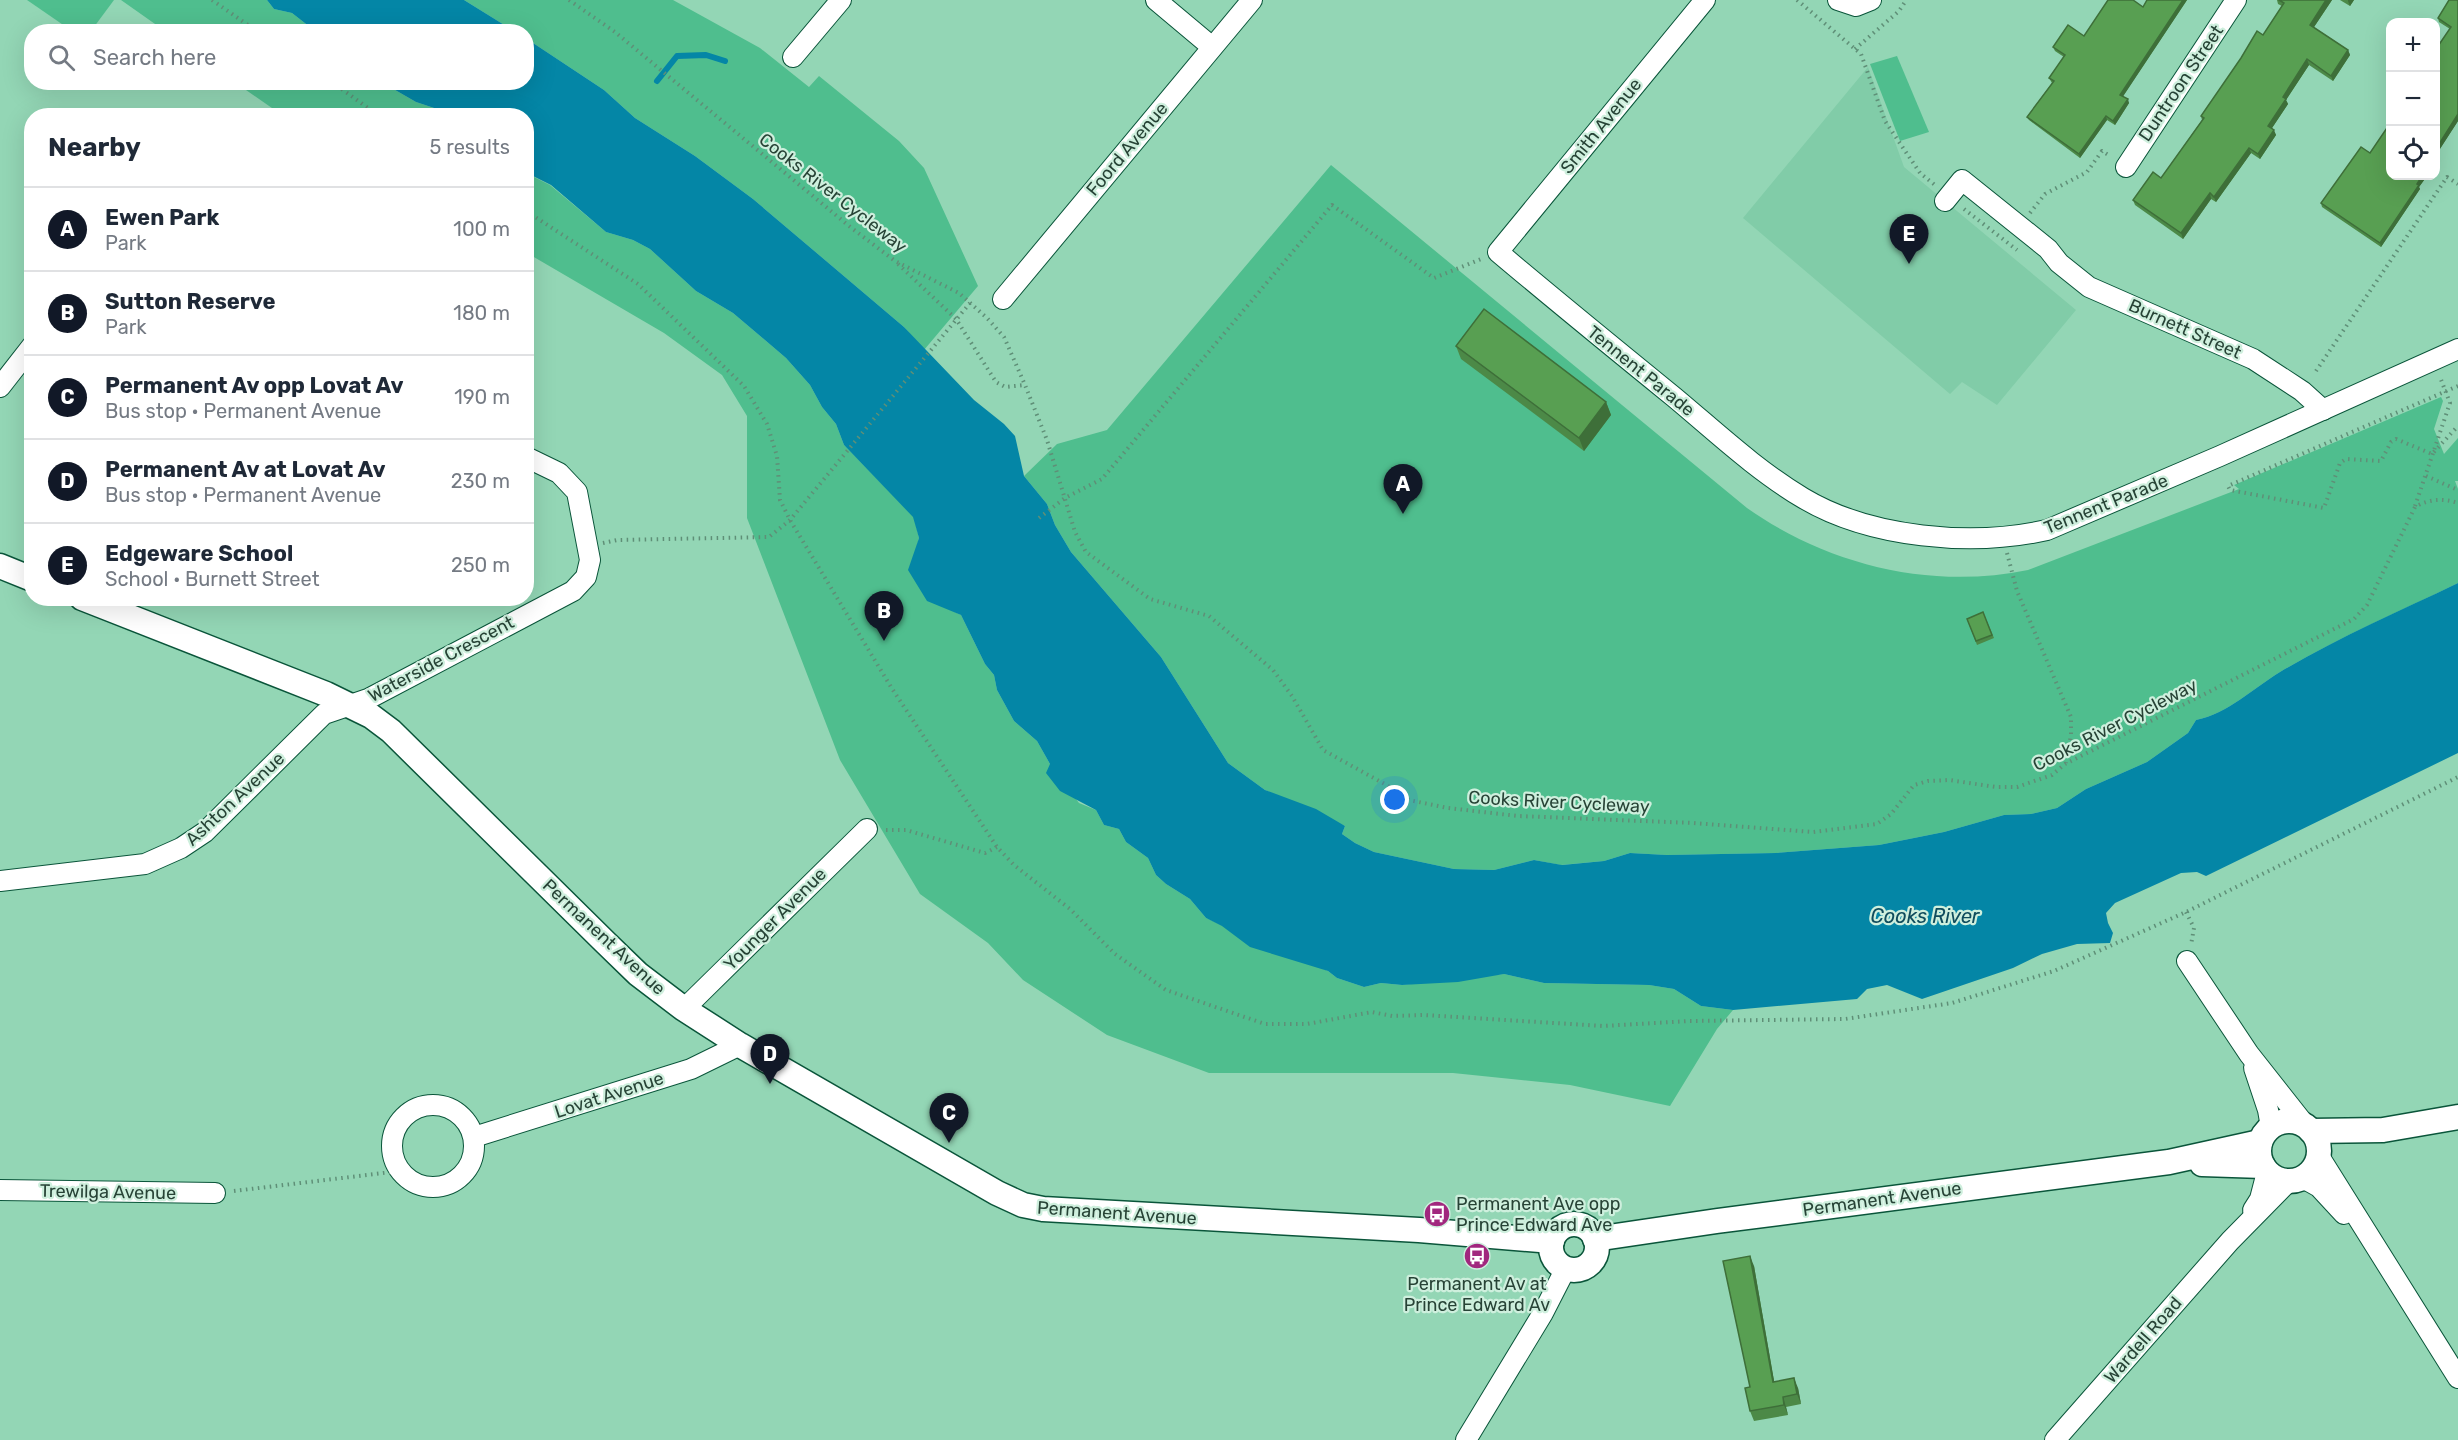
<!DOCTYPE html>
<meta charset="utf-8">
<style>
:root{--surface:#fff;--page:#f2f2f3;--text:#1f2937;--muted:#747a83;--line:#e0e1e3;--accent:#111827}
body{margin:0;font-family:Rubik,sans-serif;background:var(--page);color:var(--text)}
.controls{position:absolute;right:18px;top:18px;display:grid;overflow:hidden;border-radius:12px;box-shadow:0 6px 24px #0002}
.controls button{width:54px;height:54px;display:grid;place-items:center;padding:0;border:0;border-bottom:2px solid var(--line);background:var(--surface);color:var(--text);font:30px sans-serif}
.you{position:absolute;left:1395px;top:800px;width:21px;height:21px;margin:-15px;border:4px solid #fff;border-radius:50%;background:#1a73e8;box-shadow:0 0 0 9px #1a73e833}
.badge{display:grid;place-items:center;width:39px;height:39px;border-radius:50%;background:var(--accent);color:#fff;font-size:20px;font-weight:700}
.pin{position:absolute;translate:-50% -50px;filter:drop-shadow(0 2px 3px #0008)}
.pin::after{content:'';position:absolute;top:32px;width:21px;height:18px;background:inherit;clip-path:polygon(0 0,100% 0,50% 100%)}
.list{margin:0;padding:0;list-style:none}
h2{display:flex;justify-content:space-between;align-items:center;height:78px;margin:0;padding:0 24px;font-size:26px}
h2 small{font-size:20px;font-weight:400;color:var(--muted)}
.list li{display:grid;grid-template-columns:39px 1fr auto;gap:18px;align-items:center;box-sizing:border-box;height:84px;padding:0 24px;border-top:2px solid var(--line)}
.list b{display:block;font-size:22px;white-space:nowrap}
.list p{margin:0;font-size:20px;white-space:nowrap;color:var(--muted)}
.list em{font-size:20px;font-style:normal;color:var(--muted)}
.icon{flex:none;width:33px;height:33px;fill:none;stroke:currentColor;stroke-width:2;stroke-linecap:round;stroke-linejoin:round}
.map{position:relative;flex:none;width:2458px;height:1440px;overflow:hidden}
.search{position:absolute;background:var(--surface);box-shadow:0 6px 24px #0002;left:24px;top:24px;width:510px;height:66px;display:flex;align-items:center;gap:15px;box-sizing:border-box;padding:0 21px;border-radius:24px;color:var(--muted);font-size:22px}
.panel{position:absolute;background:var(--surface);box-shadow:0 6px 24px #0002;left:24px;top:108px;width:510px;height:498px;border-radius:24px}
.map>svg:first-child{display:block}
</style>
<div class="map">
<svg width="2458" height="1440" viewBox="0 0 2458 1440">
<rect width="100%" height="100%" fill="#93d6b5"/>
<path fill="#81cca8" d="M1868 67 1904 167 2076 310 1997 405 1962 382 1950 394 1743 218Z"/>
<g fill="#4fbe8e">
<path d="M27 0H114L91 31H72Z"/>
<path d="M121 0H267L274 9 292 13 315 31H165Z"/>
<path d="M464 0H673L760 48 809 87 819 76 899 141 924 168 978 286 924 350 904 327 753 199 695 156 635 118 604 90 527 39 526 32 514 31Z"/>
<path d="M1897 56 1929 132 1900 141 1870 64Z"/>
<path d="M236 83H383L416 102 443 111 447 115H282Z"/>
<path d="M1331 165 1747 508C1828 565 1931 590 2028 570L2239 489 2234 485 2441 397 2443 401 2434 429 2444 454 2458 438V481H2455L2458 489V583C2399 612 2337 638 2280 672 2252 689 2229 713 2196 720L2188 733 2147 762 2086 789 2057 808 2031 814 2004 815 1944 832 1879 845 1776 853 1667 855 1630 853 1604 861 1561 865 1534 860 1494 870 1454 869 1374 852 1355 843 1342 834 1345 826 1265 790 1228 763 1161 657 1071 552 1055 525 1047 504 1024 476 1057 444 1107 430Z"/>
<path d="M526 173 550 185 606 232 633 240 650 249 696 291 733 313 786 358 810 385 822 407 836 424 844 445 914 517 919 538 913 561 947 608 961 615 985 664 994 675 997 690 1014 721 1037 741 1050 764 1079 803 1096 810 1104 825 1119 829 1126 842 1148 858 1156 875 1166 884 1190 899 1206 918 1328 971 1337 978 1364 987 1381 983 1402 985 1504 974 1544 983 1649 985 1674 989 1701 1006 1733 1010 1717 1029 1670 1106 1570 1085 1453 1073H1209L1107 1035 1023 980 988 943 920 894 840 760 747 518V416L722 375 664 333 527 253Z"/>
</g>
<g fill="#0486a6">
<path d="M267 0H464L514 31H315L292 13 274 9Z"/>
<path d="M527 39 604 90 635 118 695 156 753 199 904 327 974 400 1004 424 1015 436 1024 476 1047 504 1055 525 1071 552 1161 657 1228 763 1265 790 1316 809 1345 826 1342 834 1355 843 1374 852 1454 869 1494 870 1534 860 1562 865 1604 861 1630 853 1667 855 1776 853 1879 845 1944 832 2004 815 2031 814 2057 808 2086 789 2147 762 2188 733 2196 720C2229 713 2252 689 2280 672 2337 638 2398 612 2458 583V753L2206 876 2197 872 2181 873 2115 903 2106 913 2108 923 2113 933 2110 943 2077 944 2042 954 2013 968 1922 999 1887 985 1867 989 1857 999 1733 1010 1701 1006 1674 989 1649 985 1544 983 1504 974 1458 982 1402 985 1381 983 1364 987 1337 978 1328 971 1250 947 1222 926 1206 918 1190 899 1166 884 1156 875 1148 858 1126 842 1119 829 1104 825 1096 810 1060 791 1046 773 1050 764 1037 741 1014 721 997 690 994 675 985 664 961 615 927 601 908 570 919 538 913 517 844 445 836 424 822 407 810 385 786 358 733 313 696 291 650 249 633 240 606 232 551 185 527 173 526 116 447 115 443 111 416 102 383 83 526 82Z"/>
</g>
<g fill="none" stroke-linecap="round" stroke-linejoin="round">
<path stroke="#0486a6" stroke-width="6" d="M657 81 677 56 706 55 725 61"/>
<defs>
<g id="minor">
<path d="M1156 0 1212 47"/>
<path d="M1705 0 1498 252C1556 301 1615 349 1674 397 1716 432 1756 470 1803 498 1870 538 1972 547 2047 530L2220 456 2458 349"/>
<path d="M1838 0 1856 6 1871 0"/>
<path d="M793 57 841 0"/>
<path d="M2126 167 2236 0"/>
<path d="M1945 201 1962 180 2048 249 2059 263 2089 287 2253 359 2302 391 2323 410"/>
<path d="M1003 299 1252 0"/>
<path d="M0 387 32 346"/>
<path d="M0 881 145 864 181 848 205 832 324 714 368 699 573 591 586 577 590 560 577 492 559 473 526 457"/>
<path d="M2187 961 2249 1054 2305 1125"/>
<path d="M684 1009 867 829"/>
<path d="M2254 1068 2268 1110 2271 1127"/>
<circle cx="433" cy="1146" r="41"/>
<path d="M474 1137 691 1069 740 1045"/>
<path d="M2319 1156 2458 1378"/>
<path d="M2303 1178 2319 1187 2344 1214"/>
<path d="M0 1190 215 1193"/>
<path d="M2253 1210 2260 1199 2267 1172"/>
<path d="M1466 1440 1543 1313 1566 1268"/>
<path d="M2055 1440 2230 1241 2289 1181"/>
</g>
<g id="major">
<path d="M0 566 32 579"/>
<path d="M82 598 326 694 371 716 391 731 606 943 638 974 684 1009 740 1045 997 1193 1023 1205 1043 1209 1419 1230 1552 1241"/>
<circle cx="2289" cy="1151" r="30"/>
<path d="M2311 1131 2383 1130 2458 1117"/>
<path d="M2202 1164 2263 1166"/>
<circle cx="1574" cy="1247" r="23"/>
<path d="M1595 1239 1717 1221 2169 1162 2260 1142"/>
</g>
</defs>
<use href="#minor" stroke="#0a553a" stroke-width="22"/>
<use href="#major" stroke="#0a553a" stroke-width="27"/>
<g stroke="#5f8f77" stroke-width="4" stroke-dasharray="1.5 4.5" stroke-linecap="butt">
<path d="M212 0 258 32"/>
<path d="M569 0 615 32 849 226 895 261 959 293 987 318 1004 337 1025 385 1047 440 1075 532 1086 552 1150 599 1209 616 1273 670 1292 696 1323 750 1390 787 1409 800 1448 808 1518 816 1693 823 1813 832 1877 824 1891 814 1914 785 1928 781 1949 780 1996 787H2017L2052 775 2065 764 2354 619 2367 605 2415 507C2429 499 2442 498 2458 503"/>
<path d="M1797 0 1861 54 1885 121 1920 173 1935 185"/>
<path d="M1855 49 1899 11 1905 2"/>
<path d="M332 82 379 116"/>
<path d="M1964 209 2017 250"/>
<path d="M526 211 638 284 744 386 767 424 777 456 780 500 790 520 891 687 997 847 1014 865 1070 909 1115 954 1166 990 1265 1024H1307L1372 1012 1392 1016 1424 1015 1603 1026 1689 1021 1845 1019 1952 1003 2054 971 2186 912 2458 777"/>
<path d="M2030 213 2045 194 2087 172 2102 151 2110 156"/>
<path d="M898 264 956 319 996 382 1005 387 1025 385"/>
<path d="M2316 371 2447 177 2458 184"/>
<path d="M2458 386 2228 486 2230 490 2324 508 2340 463 2346 459 2381 461 2391 442 2396 439 2432 454 2458 426"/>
<path d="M2426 476 2458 490"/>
<path d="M2415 506 2450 403 2440 377"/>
<path d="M1039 518 1065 498 1102 479 1332 205 1434 278 1481 259"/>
<path d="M603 543 617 540 769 537 790 520 970 303"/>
<path d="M2007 553 2017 591 2071 717V735L2066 763"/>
<path d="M886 830H906L985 853 997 847"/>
<path d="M2186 912 2194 928 2191 945"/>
<path d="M234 1191 400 1171"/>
</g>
<use href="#minor" stroke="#fff" stroke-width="20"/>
<use href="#major" stroke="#fff" stroke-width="24"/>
</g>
<g fill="#4c8947">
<path d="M2147 0H2187L2123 96 2129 103 2115 125 2107 120 2080 158 2029 120 2027 117 2052 83 2049 78 2064 57 2055 51 2053 47 2084 36 2143 7Z"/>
<path d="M2277 0H2332L2314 27 2348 50 2350 55 2333 81 2309 65 2286 100 2288 104 2272 128 2276 135 2260 159 2251 153 2216 202 2211 199 2183 239 2135 205 2133 200 2161 178 2202 120 2201 116 2263 35 2282 6 2278 4Z"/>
<path d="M2340 0H2354L2350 6Z"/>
<path d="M2458 0V121L2436 155 2438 158 2436 162V49L2450 29 2439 22 2438 18Z"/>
<path d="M2370 153 2391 176H2427L2419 187 2420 189 2381 247 2322 207 2321 203Z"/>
<path d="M1456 346 1606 402 1611 415 1584 451 1461 359Z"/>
<path d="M1983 612 1994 638 1977 645 1967 619Z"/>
<path d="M1754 1266 1774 1381 1798 1388 1801 1404 1786 1407 1788 1415 1754 1421 1750 1411Z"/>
</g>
<g fill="#3e6f39">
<path d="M2183 0H2187L2122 98 2120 95Z"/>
<path d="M2326 0H2332L2312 30 2310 25Z"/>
<path d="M2348 0H2354L2350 6 2348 1Z"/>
<path d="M2348 50 2350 55 2333 81 2331 76Z"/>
<path d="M2307 59 2309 65 2286 100 2288 104 2270 131 2268 126 2283 97Z"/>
<path d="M2128 99 2129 103 2115 125 2113 121Z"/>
<path d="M2458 114V121L2436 155 2438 158 2436 162V149Z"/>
<path d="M2106 116 2107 120 2080 158 2079 154Z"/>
<path d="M2274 130 2276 135 2260 159 2258 154Z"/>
<path d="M2249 148 2251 153 2216 202 2214 197Z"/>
<path d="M2422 176H2427L2419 187 2420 189 2381 247 2380 243Z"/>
<path d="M2210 193 2211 199 2183 239 2181 233Z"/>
<path d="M1606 402 1611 415 1584 451 1579 438Z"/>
<path d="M1750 1256 1754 1266 1776 1392 1773 1382Z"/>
<path d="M1794 1378 1798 1388 1801 1404 1797 1394Z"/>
<path d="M1783 1397 1786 1407 1788 1415 1784 1405Z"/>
</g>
<g fill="#589f52" stroke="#3e6f39" stroke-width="1.5">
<path d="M2108 0H2133L2143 7 2147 0H2183L2120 95 2128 99 2113 121 2106 116 2079 154 2027 117 2054 81 2049 78 2065 55 2053 47 2068 25 2084 36Z"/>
<path d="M2279 0H2326L2310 25 2348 50 2331 76 2307 59 2283 97 2286 99 2268 126 2274 130 2258 154 2249 148 2214 197 2210 193 2181 233 2133 200 2153 172 2161 178 2204 118 2201 116 2241 58 2257 31 2263 35 2284 3Z"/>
<path d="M2449 0H2458V114L2436 149V49L2451 27 2438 18Z"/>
<path d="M2391 122V176H2422L2417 184 2419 185 2380 243 2321 203 2361 147 2370 153Z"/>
<path d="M1484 309 1606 402 1579 438 1456 346Z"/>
<path d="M1983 612 1992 635 1976 641 1967 619Z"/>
<path d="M1750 1256 1773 1382 1794 1378 1797 1394 1783 1397 1784 1405 1750 1411 1745 1388 1750 1387 1723 1261Z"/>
</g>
<defs>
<symbol id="bus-disc" viewBox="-11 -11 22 22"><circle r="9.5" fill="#a1277e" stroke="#ceefdd"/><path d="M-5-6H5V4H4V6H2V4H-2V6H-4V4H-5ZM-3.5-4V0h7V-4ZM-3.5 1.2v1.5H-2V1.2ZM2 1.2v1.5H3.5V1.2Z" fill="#fff"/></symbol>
</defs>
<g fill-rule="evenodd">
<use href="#bus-disc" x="1422" y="1199" width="30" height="30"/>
<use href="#bus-disc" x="1462" y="1241" width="30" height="30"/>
</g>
<g text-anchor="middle" stroke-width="4.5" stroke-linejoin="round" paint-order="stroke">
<g font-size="18" fill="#274336" stroke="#ceefdd">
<text transform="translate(2181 83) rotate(-56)" y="6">Duntroon Street</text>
<text transform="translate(1601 126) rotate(-51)" y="6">Smith Avenue</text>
<text transform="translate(1127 149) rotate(-50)" y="6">Foord Avenue</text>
<text transform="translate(833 193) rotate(38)" y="6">Cooks River Cycleway</text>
<text transform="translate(2185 329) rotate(24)" y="6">Burnett Street</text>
<text transform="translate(1641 371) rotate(39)" y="6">Tennent Parade</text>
<text transform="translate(2106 504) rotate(-22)" y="6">Tennent Parade</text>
<text transform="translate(441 659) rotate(-28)" y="6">Waterside Crescent</text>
<text transform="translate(2115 725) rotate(-27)" y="6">Cooks River Cycleway</text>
<text transform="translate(235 799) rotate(-43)" y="6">Ashton Avenue</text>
<text transform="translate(1559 802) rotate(3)" y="6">Cooks River Cycleway</text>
<text transform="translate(775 919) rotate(-45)" y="6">Younger Avenue</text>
<text transform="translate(604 937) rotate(43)" y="6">Permanent Avenue</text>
<text transform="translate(609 1095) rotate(-18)" y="6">Lovat Avenue</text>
<text transform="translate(108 1192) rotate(1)" y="6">Trewilga Avenue</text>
<text transform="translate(1882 1199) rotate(-8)" y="6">Permanent Avenue</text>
<text transform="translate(1117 1213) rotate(4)" y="6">Permanent Avenue</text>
<text transform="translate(2143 1340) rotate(-49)" y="6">Wardell Road</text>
</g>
<g font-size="18" fill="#274336" stroke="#ceefdd" text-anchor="start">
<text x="1456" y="1210">Permanent Ave opp<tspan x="1456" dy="21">Prince Edward Ave</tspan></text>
<text x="1477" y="1290" text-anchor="middle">Permanent Av at<tspan x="1477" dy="21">Prince Edward Av</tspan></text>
</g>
<g font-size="20" font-style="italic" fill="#0f4c5d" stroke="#ceefdd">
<text x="1925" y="923">Cooks River</text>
</g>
</g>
</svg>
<div class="controls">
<button>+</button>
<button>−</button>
<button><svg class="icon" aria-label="locate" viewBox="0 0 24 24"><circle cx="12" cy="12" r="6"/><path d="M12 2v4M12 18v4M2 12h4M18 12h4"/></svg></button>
</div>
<div class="you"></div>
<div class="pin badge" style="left:1403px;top:514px">A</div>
<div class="pin badge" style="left:884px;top:641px">B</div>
<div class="pin badge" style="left:949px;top:1143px">C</div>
<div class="pin badge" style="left:770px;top:1084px">D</div>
<div class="pin badge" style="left:1909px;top:264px">E</div>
<div class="search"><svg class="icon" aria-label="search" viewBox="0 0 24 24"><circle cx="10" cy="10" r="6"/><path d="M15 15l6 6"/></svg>Search here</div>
<section class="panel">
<h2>Nearby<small>5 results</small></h2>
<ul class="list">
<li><span class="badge">A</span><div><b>Ewen Park</b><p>Park</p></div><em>100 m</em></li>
<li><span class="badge">B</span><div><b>Sutton Reserve</b><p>Park</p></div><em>180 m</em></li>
<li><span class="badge">C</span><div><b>Permanent Av opp Lovat Av</b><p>Bus stop · Permanent Avenue</p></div><em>190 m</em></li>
<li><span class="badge">D</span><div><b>Permanent Av at Lovat Av</b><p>Bus stop · Permanent Avenue</p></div><em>230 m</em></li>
<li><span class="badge">E</span><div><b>Edgeware School</b><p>School · Burnett Street</p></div><em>250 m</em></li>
</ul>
</section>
</div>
